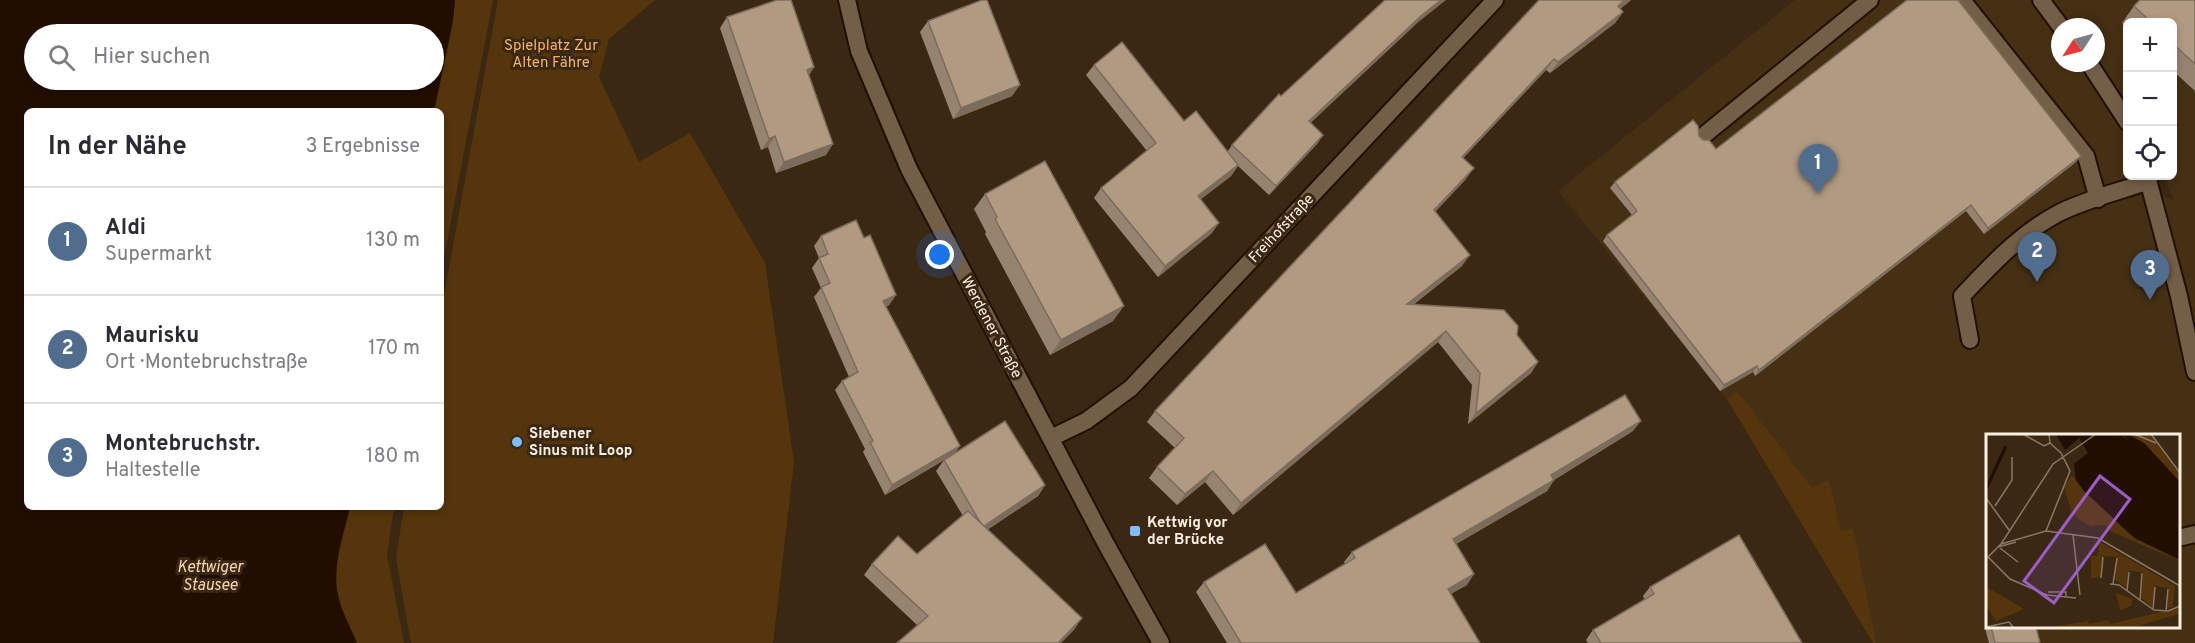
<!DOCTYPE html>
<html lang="de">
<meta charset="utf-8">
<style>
:root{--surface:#fff;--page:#f7f7f7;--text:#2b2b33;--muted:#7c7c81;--line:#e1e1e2;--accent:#516d8d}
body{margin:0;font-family:Overpass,sans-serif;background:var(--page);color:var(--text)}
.controls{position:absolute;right:18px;top:18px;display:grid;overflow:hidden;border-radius:9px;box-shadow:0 3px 9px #0003}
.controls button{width:54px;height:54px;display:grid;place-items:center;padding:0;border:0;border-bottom:2px solid var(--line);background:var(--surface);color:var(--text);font:30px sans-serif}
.compass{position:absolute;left:2051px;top:18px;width:54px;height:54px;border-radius:50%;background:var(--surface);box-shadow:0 3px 9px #0003;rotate:234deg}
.you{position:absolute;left:940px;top:255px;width:21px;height:21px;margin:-15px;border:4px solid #fff;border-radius:50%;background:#1a73e8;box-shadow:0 0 0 9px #1a73e833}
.badge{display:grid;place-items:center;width:39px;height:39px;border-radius:50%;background:var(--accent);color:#fff;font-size:20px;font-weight:700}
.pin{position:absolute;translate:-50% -50px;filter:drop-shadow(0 2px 3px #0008)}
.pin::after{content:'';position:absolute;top:32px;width:21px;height:18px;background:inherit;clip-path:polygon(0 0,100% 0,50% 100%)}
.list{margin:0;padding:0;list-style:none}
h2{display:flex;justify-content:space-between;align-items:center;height:78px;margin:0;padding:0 24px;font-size:26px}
h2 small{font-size:20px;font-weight:400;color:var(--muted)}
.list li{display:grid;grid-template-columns:39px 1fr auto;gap:18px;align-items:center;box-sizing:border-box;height:108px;padding:0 24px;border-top:2px solid var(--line)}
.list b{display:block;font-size:22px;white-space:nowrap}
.list p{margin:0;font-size:20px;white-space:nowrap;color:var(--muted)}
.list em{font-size:20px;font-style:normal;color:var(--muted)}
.icon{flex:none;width:33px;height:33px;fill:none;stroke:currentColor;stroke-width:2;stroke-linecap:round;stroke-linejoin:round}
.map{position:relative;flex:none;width:2195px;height:643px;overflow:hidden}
.search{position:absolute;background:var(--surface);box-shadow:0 3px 9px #0003;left:24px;top:24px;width:420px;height:66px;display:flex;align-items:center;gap:15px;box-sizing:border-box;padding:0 21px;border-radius:33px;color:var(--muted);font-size:22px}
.panel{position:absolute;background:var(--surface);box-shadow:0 3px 9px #0003;left:24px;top:108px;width:420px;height:402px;border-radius:9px}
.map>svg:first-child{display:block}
</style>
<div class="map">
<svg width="2195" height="643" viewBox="0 0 2195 643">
<rect width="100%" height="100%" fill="#3a2813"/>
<path fill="#463014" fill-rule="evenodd" d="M1795 0H2031L2060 38V63H2078L2124 128 2127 138 2128 176H2142L2148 190 2174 200 2164 176H2172V22H2128L2127 104 2096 57V27H2073L2052 0H2195V643H1873L1727 399 1558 191ZM1988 436H2178V626H1988Z"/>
<g fill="#55360c">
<path d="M455 0H493L441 273V111H434L453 21Z"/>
<path d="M498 0H655L609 39 599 77 639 162 690 133 765 263 794 462 773 643H411L396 558 404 507H441V312Z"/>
<path d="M1737 391 1812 488 1829 480 1841 531 1853 529 1876 643H1873L1727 399Z"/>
<path d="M350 507H394L387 555 404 643H357C349 626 340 609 337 590 333 563 344 533 350 507Z"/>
</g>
<path fill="#210e00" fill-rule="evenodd" d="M0 0H455L453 21 434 111H27V507H350C344 533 333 563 337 590 340 609 350 626 357 643H0ZM34 34H434V80H34Z"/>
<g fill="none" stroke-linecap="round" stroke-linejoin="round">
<defs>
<g id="service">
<path d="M1962 0 2086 156 2098 199"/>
<path d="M1703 136 1870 0"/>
<path d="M1970 340 1962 296C1990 266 2020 234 2057 214 2083 200 2121 191 2149 181"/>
<path d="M2178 538 2195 534"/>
</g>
<g id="minor">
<path d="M2041 0 2061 27"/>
<path d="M2089 63 2128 123"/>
<path d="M2147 176 2179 296 2195 372"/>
<path d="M1051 438 1086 421 1131 388 1495 0"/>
</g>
<path id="secondary" d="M847 0 859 51 909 169 1106 544 1161 643"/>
</defs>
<use href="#service" stroke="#211000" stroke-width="20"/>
<use href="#minor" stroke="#211000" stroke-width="20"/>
<use href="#secondary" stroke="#211000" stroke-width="20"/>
<use href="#service" stroke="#735e48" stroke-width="16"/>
<use href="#minor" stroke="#735e48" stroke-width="16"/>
<use href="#secondary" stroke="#735e48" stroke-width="16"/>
</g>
<g fill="#978470">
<path d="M1539 0H1631L1620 9 1623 12 1615 23 1550 73 1546 70 1463 158 1466 179 1435 212 1462 266 1413 305 1517 335 1538 362 1531 373 1468 424 1472 385 1438 342 1233 515 1205 482 1177 505 1149 478 1157 467 1175 448 1147 422 1155 411Z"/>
<path d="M2195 0V91L2172 70V22H2127V28L2122 23 2134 6Z"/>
<path d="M727 17 814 67 809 75 826 155 776 173 768 147 761 150 720 28Z"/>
<path d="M928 21 1012 96 953 119 920 32Z"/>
<path d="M1416 24 1310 123 1323 135 1317 144 1269 195 1238 166 1231 176 1201 199 1212 233 1158 277 1094 198 1101 188 1147 151 1086 75 1094 65 1184 121 1228 151 1232 145 1281 96Z"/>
<path d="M1699 136 1716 149 2081 156 2076 162 1984 234 1966 211 1755 376 1753 372 1720 391 1603 241 1607 235 1632 215 1610 188 1615 182Z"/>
<path d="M985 194 1113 321 1050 355 985 234 986 232 974 209Z"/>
<path d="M821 236 864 238 896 295 889 305 886 307 960 446 954 454 1045 485 1038 496 987 530 1074 630 917 625 864 575 872 564 917 554 963 516 936 471 944 460 885 495 863 452 865 449 835 390 842 381 849 377 814 297 821 288 812 268 819 258 814 246Z"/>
<path d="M1633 431 1554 480 1547 491 1456 544 1467 585 1450 594 1480 643H1227L1196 592 1204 582 1296 593 1345 564 1344 562 1352 552Z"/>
<path d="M1650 587 1802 643H1588L1586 640 1593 630 1645 600 1643 596Z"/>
<path d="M1988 625V627H2036L2040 643H1989L1985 628Z"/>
</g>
<g fill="#7b6c5b">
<path d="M1441 0H1446L1416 24 1302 131 1309 121 1422 15Z"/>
<path d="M1625 0H1631L1610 17 1618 6Z"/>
<path d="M1623 12 1615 23 1550 73 1558 62Z"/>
<path d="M1554 59 1546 70 1454 168 1462 157Z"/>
<path d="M814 67 807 78V70Z"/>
<path d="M1020 85 1012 96 953 119 961 108Z"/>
<path d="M1323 135 1317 144 1269 195 1276 186Z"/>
<path d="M775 136 768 147 761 150 769 139Z"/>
<path d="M833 144 826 155 776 173 784 162Z"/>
<path d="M2081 156 2076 162 1984 234 1988 228Z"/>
<path d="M1238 165 1231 176 1191 207 1198 196Z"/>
<path d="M1474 168 1466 179 1426 221 1434 210Z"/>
<path d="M1971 205 1966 211 1755 376 1759 370Z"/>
<path d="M1219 223 1212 233 1158 277 1165 266Z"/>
<path d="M1470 255 1462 266 1399 315 1407 304Z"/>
<path d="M896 295 889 305 876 311 883 301Z"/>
<path d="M1124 306 1113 321 1050 355 1061 340Z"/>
<path d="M1446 331 1438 342 1233 515 1241 503Z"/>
<path d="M1538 362 1531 373 1468 424 1476 413Z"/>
<path d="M1757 366 1753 372 1720 391 1724 385Z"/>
<path d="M1641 421 1633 431 1544 486 1551 475Z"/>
<path d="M960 446 953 455 885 495 892 485Z"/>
<path d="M1213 471 1205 482 1177 505 1185 494Z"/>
<path d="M1554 480 1547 491 1446 550 1453 539Z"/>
<path d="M1045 485 1038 496 975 538 983 527Z"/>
<path d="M1474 574 1467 585 1440 600 1448 589Z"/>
<path d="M1082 618 1074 630 1061 643H1058Z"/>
</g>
<g fill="#b09a82" stroke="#7b6c5b" stroke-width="1.5">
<path d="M777 0H791L814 67 807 70 833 144 784 162 775 136 769 139 727 17Z"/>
<path d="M982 0H987L1020 85 961 108 928 21Z"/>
<path d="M1385 0H1441L1422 15 1309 121 1323 135 1276 186 1232 145 1279 94 1281 96Z"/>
<path d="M1539 0H1625L1618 6 1623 12 1558 62 1554 59 1462 157 1474 168 1434 210 1470 255 1407 304 1504 310 1518 326 1517 335 1538 362 1476 413 1480 373 1446 331 1241 503 1213 471 1185 494 1157 467 1184 438 1155 411Z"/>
<path d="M1907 0H1958L2081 156 1988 228 1971 205 1759 370 1757 366 1724 385 1607 235 1637 211 1615 182 1693 120 1698 126 1699 136 1703 140H1709L1716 149Z"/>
<path d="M2140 0H2195V64L2172 43V22H2151L2134 6Z"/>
<path d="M1122 42 1184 121 1196 111 1238 165 1198 196 1219 223 1165 266 1101 188 1156 143 1094 65Z"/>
<path d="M1045 161 1124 306 1061 340 995 219 997 217 985 194Z"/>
<path d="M856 220 864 238 870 235 896 295 883 301 960 446 892 485 870 442 873 441 842 381 858 372 821 287 830 283 819 258 828 254 821 236Z"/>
<path d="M1625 395 1641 421 1551 475 1554 480 1453 539 1474 574 1448 589 1480 643H1241L1204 582 1265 544 1296 593 1355 558 1352 552Z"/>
<path d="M1005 421 1045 485 984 526 981 524 944 460Z"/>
<path d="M968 511 1082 618 1058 643H897L928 616 872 564 898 536 917 554Z"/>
<path d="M1739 535 1802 643H1601L1593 630 1654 594 1650 587Z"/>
<path d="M1991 627H2036L2040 643H1995Z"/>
</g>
<g fill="#80bdfa" stroke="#3a2813" stroke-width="2">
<circle cx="517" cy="442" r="6"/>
<rect x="1129" y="525" width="12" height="12" rx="3"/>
</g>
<g text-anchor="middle" stroke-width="6" stroke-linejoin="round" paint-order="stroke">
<g font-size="15" fill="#f4b467" stroke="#3a2813">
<text x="551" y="50">Spielplatz Zur<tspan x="551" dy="17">Alten Fähre</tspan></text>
</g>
<g font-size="15" fill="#fbefe2" stroke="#3a2813">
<text transform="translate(1281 228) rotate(-47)" y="5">Freihofstraße</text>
<text transform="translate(992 327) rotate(62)" y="5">Werdener Straße</text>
</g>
<g font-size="15" font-weight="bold" fill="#fbefe2" stroke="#3a2813" text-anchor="start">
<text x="529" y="438">Siebener<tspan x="529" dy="17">Sinus mit Loop</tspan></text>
<text x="1147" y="527">Kettwig vor<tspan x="1147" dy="17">der Brücke</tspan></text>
</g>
<g font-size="16" font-style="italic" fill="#f8d7b3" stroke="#3a2813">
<text x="210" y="572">Kettwiger<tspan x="210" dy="18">Stausee</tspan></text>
</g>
</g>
<g transform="translate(1986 434)">
<rect width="194" height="194" fill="#3a2813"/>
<path d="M143 0H164L193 40V47L158 9ZM86 41 98 57 144 101 193 127 122 96 120 91 105 92 95 87 86 79 78 53ZM114 108 189 152 187 171 190 172 181 174 183 154 169 152 166 173 155 164 157 138 142 137 141 154 129 146 131 123 117 122 115 143 105 144V122H111ZM0 153 20 164 38 175 10 187 0 172ZM130 159 147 165 145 172 134 176ZM192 174 193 180 148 193H66L102 187 103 190 122 186 124 190Z" fill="#55360c"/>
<path d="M70 0H135L143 8 137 0H141L158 9 193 47V125L150 105 98 57 90 46 88 30 102 19 93 4 79 16Z" fill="#210e00"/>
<path fill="none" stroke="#210e00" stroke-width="3" d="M183 38 194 61M0 55 20 12"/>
<path fill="none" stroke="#877866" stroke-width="1.5" d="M37 0 58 12 64 9M148 0 170 9M165 0 194 39M0 64 23 96M9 72 26 46V23M60 97 84 37 75 19 64 9 63 0M87 101 94 161M15 110 60 97 112 104 194 152M12 113 30 108M14 114 32 128M2 123 24 145 61 161 90 164M0 125 15 110 67 30 110 0M115 144 117 123M124 150 133 151 168 176 182 177 194 172M127 150 131 124M141 157 143 138M62 158H80V162M154 167 156 139M167 175 169 153M180 177 182 155M0 193 23 188 27 193"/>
<path fill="#9b5dc8" fill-opacity="0.15" stroke="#9b5dc8" stroke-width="3" d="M114 42 144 65 68 169 38 147Z"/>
<rect width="194" height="194" fill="none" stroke="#fbefe2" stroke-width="3"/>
</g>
</svg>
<div class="controls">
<button>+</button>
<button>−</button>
<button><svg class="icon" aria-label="locate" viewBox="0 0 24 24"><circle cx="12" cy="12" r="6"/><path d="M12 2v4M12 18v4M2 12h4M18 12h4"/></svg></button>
</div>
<svg class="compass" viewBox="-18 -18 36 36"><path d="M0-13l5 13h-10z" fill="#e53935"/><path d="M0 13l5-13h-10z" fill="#7c7c81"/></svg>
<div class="you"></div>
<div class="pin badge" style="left:1818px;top:194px">1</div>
<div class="pin badge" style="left:2037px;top:282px">2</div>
<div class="pin badge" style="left:2150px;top:300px">3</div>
<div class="search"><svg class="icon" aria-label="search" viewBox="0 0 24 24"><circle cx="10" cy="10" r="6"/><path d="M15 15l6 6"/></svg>Hier suchen</div>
<section class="panel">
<h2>In der Nähe<small>3 Ergebnisse</small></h2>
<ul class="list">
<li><span class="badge">1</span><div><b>Aldi</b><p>Supermarkt</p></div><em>130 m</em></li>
<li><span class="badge">2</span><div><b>Maurisku</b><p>Ort · Montebruchstraße</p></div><em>170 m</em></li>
<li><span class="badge">3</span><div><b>Montebruchstr.</b><p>Haltestelle</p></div><em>180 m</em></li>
</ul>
</section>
</div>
